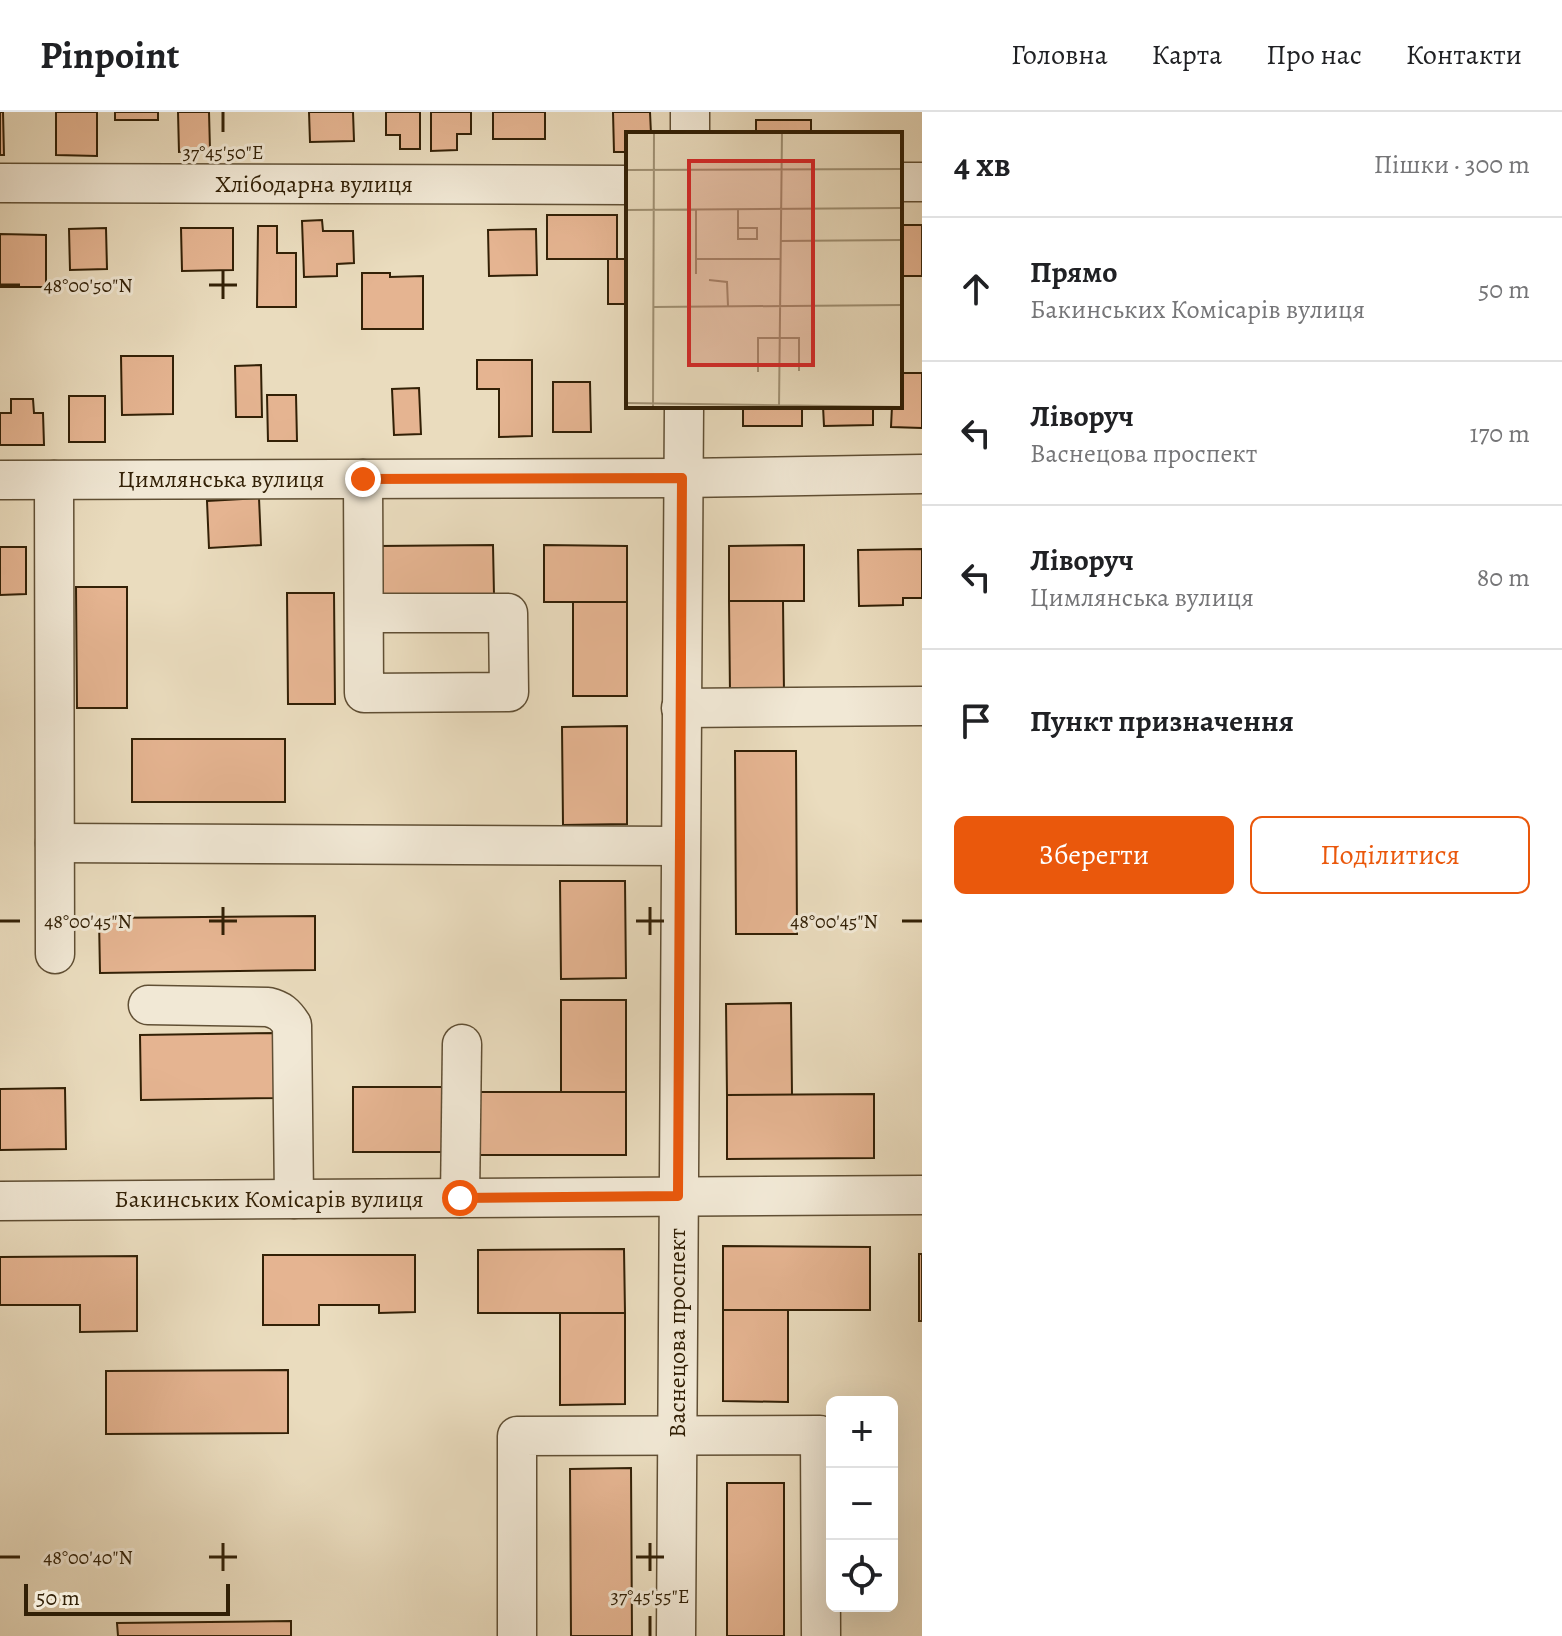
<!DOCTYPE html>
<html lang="uk">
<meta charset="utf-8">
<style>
:root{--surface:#fff;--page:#f2f2f2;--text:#202124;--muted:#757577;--line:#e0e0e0;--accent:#ea580c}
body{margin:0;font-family:Alegreya,serif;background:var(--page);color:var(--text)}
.controls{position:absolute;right:24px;bottom:24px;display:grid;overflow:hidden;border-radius:12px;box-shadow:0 8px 32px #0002}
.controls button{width:72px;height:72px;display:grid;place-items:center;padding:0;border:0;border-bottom:2px solid var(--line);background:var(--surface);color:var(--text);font:40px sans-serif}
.scale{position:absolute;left:24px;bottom:20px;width:206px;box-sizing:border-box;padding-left:8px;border:4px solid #322006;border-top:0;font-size:22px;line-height:28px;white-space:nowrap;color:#322006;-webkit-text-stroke:6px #f1e8d5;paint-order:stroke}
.stop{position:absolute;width:24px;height:24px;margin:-18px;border:6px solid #ea580c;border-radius:50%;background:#fff}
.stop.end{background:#ea580c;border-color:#fff;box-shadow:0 2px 8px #0008}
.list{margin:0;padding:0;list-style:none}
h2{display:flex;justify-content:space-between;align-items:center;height:104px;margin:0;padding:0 32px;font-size:34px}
h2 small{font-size:26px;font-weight:400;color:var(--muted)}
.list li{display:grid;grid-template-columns:52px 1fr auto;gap:24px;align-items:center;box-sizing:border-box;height:144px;padding:0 32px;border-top:2px solid var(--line)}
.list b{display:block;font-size:30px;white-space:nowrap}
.list p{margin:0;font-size:26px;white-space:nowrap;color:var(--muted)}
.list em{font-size:26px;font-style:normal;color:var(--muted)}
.actions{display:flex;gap:16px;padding:24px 32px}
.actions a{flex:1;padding:18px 0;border:2px solid var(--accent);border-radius:12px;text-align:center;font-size:28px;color:var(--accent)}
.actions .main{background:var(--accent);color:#fff}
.icon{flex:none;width:44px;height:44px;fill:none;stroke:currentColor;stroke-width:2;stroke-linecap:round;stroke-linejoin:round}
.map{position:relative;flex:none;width:922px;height:1524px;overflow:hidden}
header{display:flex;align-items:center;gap:48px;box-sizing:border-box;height:112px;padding:0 40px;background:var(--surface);border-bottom:2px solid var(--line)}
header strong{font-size:38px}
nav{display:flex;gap:44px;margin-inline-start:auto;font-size:28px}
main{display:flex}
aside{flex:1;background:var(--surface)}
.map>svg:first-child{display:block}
</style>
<header>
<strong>Pinpoint</strong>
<nav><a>Головна</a><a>Карта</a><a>Про нас</a><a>Контакти</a></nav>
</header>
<main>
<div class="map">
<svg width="922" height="1524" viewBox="0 0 922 1524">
<rect width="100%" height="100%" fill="#eadcbe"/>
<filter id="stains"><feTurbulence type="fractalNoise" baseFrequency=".0025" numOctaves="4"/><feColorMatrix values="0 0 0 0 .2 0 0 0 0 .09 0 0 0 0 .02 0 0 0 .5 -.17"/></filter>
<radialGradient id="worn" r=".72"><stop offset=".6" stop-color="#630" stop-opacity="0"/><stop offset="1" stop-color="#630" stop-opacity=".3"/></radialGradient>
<g fill="#e5b491" stroke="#322006" stroke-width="2">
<path d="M0 0H3L4 43H0Z"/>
<path d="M56 0H97V44L56 43Z"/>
<rect x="115" y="0" width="43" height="8"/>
<path d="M178 0H209L210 38 179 40Z"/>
<path d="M309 0H353L354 29 310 30Z"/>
<path d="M386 0H420V37H400V23H386Z"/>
<path d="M431 0H471V22H457V38L431 39Z"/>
<rect x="493" y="0" width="52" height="27"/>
<path d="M613 0H650L651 22H628V40H614Z"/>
<rect x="756" y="8" width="55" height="14"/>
<rect x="547" y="103" width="70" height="44"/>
<path d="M322 108 323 119H353L354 151 337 152V164L304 165 302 109Z"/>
<rect x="900" y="113" width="22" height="51"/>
<path d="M258 114H277V141H296V195H257Z"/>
<path d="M106 116 107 157 70 158 69 117Z"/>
<path d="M181 116H233V158L182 159Z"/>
<path d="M536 117 537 163 489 164 488 118Z"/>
<path d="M0 122 46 123V175H0Z"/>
<rect x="608" y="147" width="20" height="45"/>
<path d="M362 161H390V165L423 164V217H362Z"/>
<path d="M121 244H173V302L122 303Z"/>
<path d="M477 248H532V324L499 325V277H477Z"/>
<path d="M261 253 262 305H236L235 254Z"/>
<path d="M900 261H922V316L891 315 892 294H900Z"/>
<path d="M553 270H590L591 320H553Z"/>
<path d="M419 276 421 322 394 323 392 277Z"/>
<path d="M267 283H296L297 329H268Z"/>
<rect x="69" y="284" width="36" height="46"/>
<path d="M11 287H33L34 301H43L44 333H0V301H11Z"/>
<rect x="743" y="294" width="59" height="20"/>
<path d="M823 294H873V313L824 314Z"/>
<path d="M259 386 261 433 209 436 207 389Z"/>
<path d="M493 433 494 483 379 485 378 434Z"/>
<path d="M544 433 627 434V490H544Z"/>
<path d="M804 433V489H729V434Z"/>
<path d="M0 435H26V482L0 483Z"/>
<path d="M922 437V486H903V493L859 494 858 438Z"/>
<path d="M76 475H127V596H77Z"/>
<path d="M287 481H334L335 592H288Z"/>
<path d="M729 489H783L784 582H730Z"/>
<rect x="573" y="490" width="54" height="94"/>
<path d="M627 614V712L563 713 562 615Z"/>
<rect x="132" y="627" width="153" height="63"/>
<path d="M735 639H796L797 822H736Z"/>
<path d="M560 769H625L626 866 561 867Z"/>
<path d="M315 804V858L100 861 99 806Z"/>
<rect x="561" y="888" width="65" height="92"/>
<path d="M791 891 792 983H727L726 892Z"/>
<path d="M279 921 280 986 141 988 140 923Z"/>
<rect x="353" y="975" width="97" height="65"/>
<path d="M65 976 66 1037 0 1038V977Z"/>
<rect x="479" y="980" width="147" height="63"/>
<path d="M874 982V1046L727 1047V983Z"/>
<path d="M723 1134 870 1135V1198H723Z"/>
<path d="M624 1137 625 1201H478V1138Z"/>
<rect x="919" y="1142" width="3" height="67"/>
<path d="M263 1143H415V1200L379 1201V1193H319V1213H263Z"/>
<path d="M137 1144V1219L80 1220V1193H0V1145Z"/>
<path d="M723 1198H788V1290L723 1289Z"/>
<path d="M560 1201H625V1292L560 1293Z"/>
<path d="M288 1258V1321L106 1322V1259Z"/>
<path d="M631 1356 632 1524H571L570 1357Z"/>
<rect x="727" y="1371" width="57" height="153"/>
<path d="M291 1509V1524H118L117 1511Z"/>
</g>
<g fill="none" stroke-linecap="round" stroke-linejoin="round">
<defs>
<g id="minor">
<path d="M690 22V0"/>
<path d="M900 70H922"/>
<path d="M0 71 628 73"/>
<path d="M363 367 364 581 509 580 508 501H364"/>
<path d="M0 368 682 366 922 362"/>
<path d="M54 368 55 842"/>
<path d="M681 596 922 594"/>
<path d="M55 731 680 734"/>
<path d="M148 893 268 895C280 898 285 902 292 913L294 1087"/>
<path d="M460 1086 462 932"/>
<path d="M0 1089 922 1083"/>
<path d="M517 1524V1324L820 1323 821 1524"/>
<path d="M676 1524 684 294"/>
</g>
</defs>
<use href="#minor" stroke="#604f34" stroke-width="41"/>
<use href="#minor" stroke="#f1e8d5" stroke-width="38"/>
</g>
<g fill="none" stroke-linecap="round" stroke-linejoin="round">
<path stroke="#ea580c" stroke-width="10" d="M363 367 682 366 678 1084 460 1086"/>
</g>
<path fill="none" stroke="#322006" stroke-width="3" d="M223 0V20M223 159V187M0 173H20M209 173H237M223 795V823M650 795V823M0 809H20M209 809H237M636 809H664M902 809H922M223 1431V1459M650 1431V1459M0 1445H20M209 1445H237M636 1445H664M650 1504V1524"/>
<g text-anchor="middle" stroke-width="6" stroke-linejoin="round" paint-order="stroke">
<g font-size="24" fill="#322006" stroke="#f1e8d5">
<text x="314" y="80">Хлібодарна вулиця</text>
<text x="221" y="375">Цимлянська вулиця</text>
<text x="269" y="1095">Бакинських Комісарів вулиця</text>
<text transform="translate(677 1221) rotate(-90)" y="8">Васнецова проспект</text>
</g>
</g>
<g transform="translate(626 20)">
<rect width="276" height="276" fill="#eadcbe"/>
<path fill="none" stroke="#a09174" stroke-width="2" d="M0 38 276 37M0 78 276 76M70 78V142M112 78V107H131V96H112M154 109 276 108M70 127H154M83 148 101 150 102 174M28 175 276 173M132 240V206H173V239M0 271 275 275M153 275 156 0M27 276 28 0"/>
<path fill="#d62828" fill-opacity="0.15" stroke="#d62828" stroke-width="4" d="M63 29H187V233H63Z"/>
<rect width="276" height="276" fill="none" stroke="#322006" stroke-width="4"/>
</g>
<g font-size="20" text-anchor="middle" fill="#322006" stroke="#f1e8d5" stroke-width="6" stroke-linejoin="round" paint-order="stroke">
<text x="223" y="47">37°45'50"E</text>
<text x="88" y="180">48°00'50"N</text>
<text x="88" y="816">48°00'45"N</text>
<text x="834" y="816">48°00'45"N</text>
<text x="88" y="1452">48°00'40"N</text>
<text x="650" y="1491">37°45'55"E</text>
</g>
<rect width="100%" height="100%" filter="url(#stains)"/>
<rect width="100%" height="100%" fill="url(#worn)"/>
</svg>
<div class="controls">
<button>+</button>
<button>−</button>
<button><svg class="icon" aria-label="locate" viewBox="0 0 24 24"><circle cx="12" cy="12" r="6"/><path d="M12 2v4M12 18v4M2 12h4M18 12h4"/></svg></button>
</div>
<div class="scale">50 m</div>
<div class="stop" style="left:460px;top:1086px"></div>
<div class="stop end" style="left:363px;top:367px"></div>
</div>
<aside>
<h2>4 хв<small>Пішки · 300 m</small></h2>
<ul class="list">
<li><svg class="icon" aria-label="ahead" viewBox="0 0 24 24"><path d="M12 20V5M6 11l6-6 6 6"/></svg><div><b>Прямо</b><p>Бакинських Комісарів вулиця</p></div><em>50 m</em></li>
<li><svg class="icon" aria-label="left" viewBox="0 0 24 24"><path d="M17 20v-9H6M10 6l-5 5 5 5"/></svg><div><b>Ліворуч</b><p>Васнецова проспект</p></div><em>170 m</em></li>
<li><svg class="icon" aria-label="left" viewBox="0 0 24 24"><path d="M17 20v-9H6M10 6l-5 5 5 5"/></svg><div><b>Ліворуч</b><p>Цимлянська вулиця</p></div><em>80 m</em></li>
<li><svg class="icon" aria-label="arrive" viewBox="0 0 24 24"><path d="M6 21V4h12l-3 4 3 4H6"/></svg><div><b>Пункт призначення</b></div></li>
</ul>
<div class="actions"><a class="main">Зберегти</a><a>Поділитися</a></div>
</aside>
</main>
